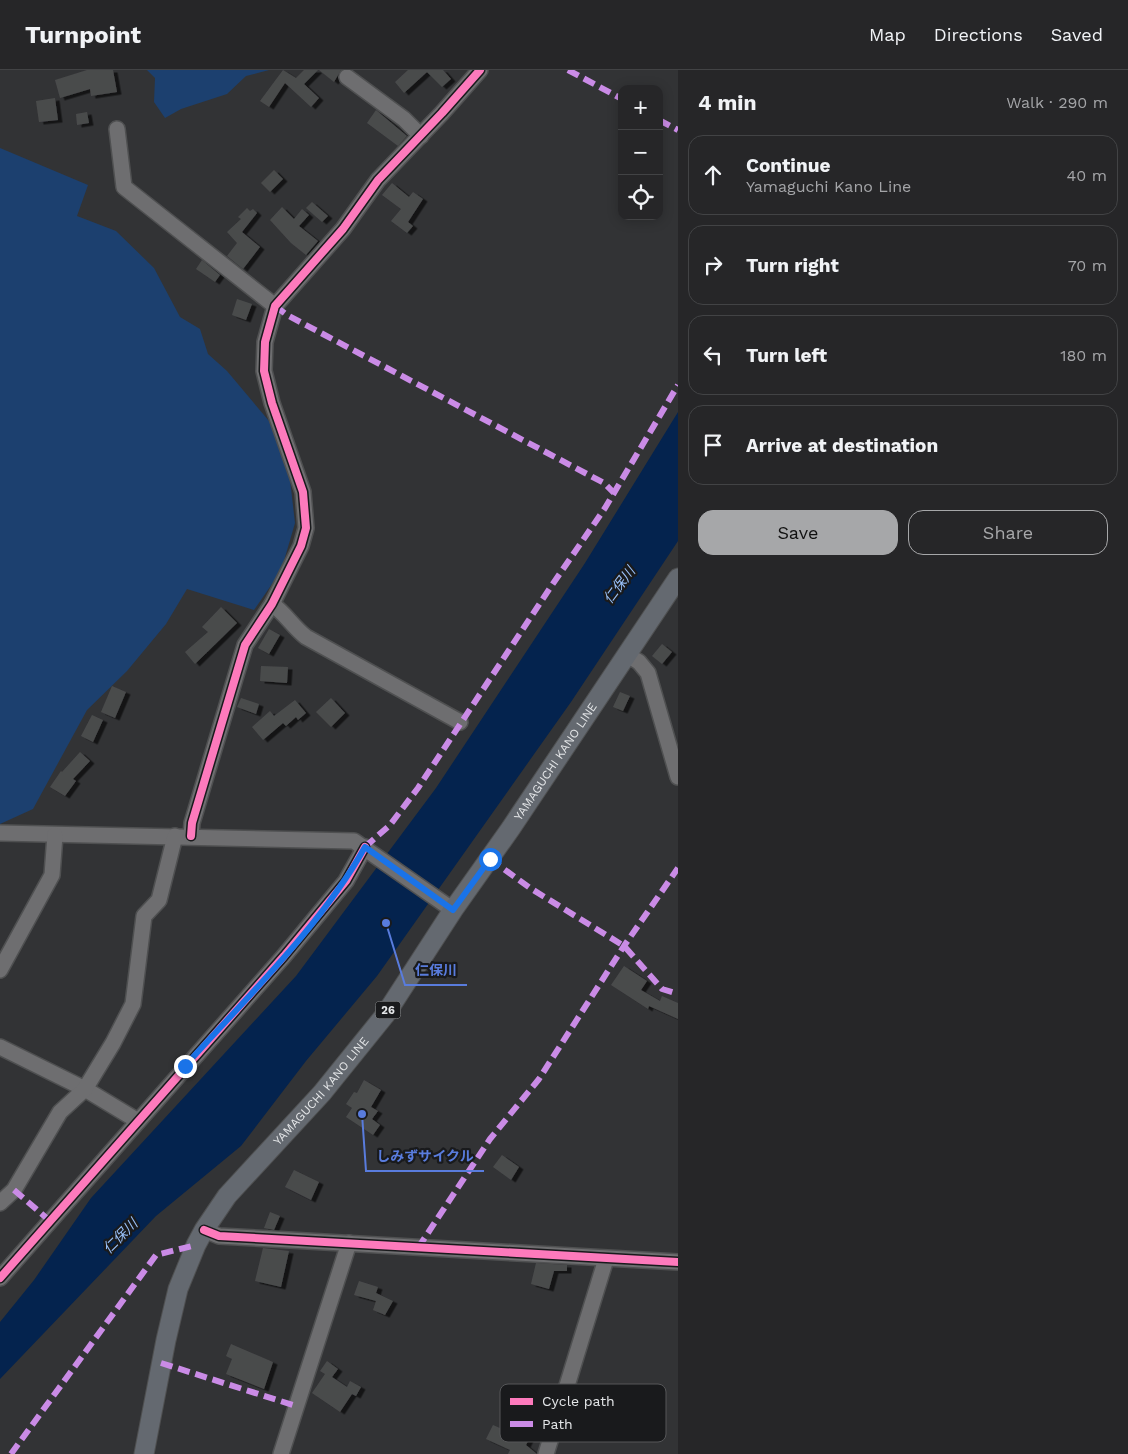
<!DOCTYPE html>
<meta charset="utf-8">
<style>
:root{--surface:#262628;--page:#2e2e30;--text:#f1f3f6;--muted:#a4a5a8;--line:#424345;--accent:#a6a7a9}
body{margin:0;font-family:"Work Sans","Noto Sans JP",sans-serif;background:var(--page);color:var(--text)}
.controls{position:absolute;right:15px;top:15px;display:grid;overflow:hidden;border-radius:10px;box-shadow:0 2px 12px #0003}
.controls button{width:45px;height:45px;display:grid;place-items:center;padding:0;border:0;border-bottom:1px solid var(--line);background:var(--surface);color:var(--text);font:25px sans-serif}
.stop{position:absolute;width:15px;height:15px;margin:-11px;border:4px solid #1a73e8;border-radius:50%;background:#fff}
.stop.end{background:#1a73e8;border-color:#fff;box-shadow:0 1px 5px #0008}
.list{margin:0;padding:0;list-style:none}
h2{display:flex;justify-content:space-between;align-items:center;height:65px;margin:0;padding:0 20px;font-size:21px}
h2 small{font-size:16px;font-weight:400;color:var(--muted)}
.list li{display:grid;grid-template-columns:32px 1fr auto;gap:15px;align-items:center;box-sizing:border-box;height:80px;margin:0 10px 10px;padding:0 10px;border:1px solid var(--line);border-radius:15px}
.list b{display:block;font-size:19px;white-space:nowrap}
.list p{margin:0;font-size:16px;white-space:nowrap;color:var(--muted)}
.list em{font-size:16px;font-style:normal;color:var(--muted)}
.actions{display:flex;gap:10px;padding:15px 20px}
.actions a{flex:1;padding:11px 0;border:1px solid var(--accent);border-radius:15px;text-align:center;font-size:18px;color:var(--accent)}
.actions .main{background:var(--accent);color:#111}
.icon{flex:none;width:28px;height:28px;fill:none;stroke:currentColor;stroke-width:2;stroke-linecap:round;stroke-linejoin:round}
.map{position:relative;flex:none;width:678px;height:1384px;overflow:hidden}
header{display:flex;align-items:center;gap:30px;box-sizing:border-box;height:70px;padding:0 25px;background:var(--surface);border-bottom:1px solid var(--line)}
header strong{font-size:24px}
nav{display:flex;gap:28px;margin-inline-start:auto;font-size:18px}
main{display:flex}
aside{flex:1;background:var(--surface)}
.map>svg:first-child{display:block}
</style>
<header>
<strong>Turnpoint</strong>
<nav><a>Map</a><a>Directions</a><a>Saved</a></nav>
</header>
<main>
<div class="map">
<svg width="678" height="1384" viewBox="0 0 678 1384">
<defs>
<filter id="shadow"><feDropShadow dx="4.5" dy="2.5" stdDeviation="0" flood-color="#0009"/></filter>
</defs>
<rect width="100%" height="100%" fill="#323335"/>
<g fill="#1c406f">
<path d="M147 0H269L246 6 227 24 181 39 165 48 154 32 155 8Z"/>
<path d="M0 78 88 115 77 146 116 161 154 198 180 247 200 259 208 284 227 301 269 351 289 401 295 453 281 501 254 540 187 519 166 554 127 601 87 640 33 739 0 754Z"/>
</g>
<path fill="#04234e" d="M678 342V471L571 632 377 906 306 991 241 1076 156 1146 0 1309V1252L34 1210 91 1128 296 906 436 718 585 493Z"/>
<g fill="#4a4b4c" filter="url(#shadow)">
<path d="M87 0H113L117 22 91 26 90 19 60 28 55 10Z"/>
<path d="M283 0 296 8 304 0H318L304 14 319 28 311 37 285 13 269 37 260 31Z"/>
<path d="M319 0H341L334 12Z"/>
<path d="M408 0H443L451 9 442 17 427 2 404 23 395 12Z"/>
<path d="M55 28 58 50 39 52 36 31Z"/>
<path d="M376 40 407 66 398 76 367 53Z"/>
<path d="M87 42 89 53 77 55 76 44Z"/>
<path d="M274 100 283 109 270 122 261 113Z"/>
<path d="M392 113 409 127 413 122 423 129 408 152 413 156 407 163 391 151 401 139 382 125Z"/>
<path d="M312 132 328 146 322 152 306 138Z"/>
<path d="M282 137 294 149 302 139 309 145 299 156 318 171 306 185 291 173 270 150Z"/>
<path d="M247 138 250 141 253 139 257 143 242 162 260 177 243 199 227 186 237 173 227 162 241 149 238 147Z"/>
<path d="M202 190 220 205 215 212 196 199Z"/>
<path d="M237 229 252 234 246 250 232 245Z"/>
<path d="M221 537 237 553 195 594 185 582 208 562 202 557Z"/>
<path d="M269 559 280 565 269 584 258 578Z"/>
<path d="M662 574 672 582 662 594 652 586Z"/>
<path d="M261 596 288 597 287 613 260 611Z"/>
<path d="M112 616 126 622 115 648 101 642Z"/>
<path d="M620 622 630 626 623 641 613 637Z"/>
<path d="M241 628 259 634 256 644 237 637Z"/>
<path d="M331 628 345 643 331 657 316 642Z"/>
<path d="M295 630 306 643 298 650 296 647 286 656 283 653 263 670 252 657 270 641 274 646Z"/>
<path d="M92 645 103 650 93 672 81 666Z"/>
<path d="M80 682 90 691 73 709 76 711 65 726 50 717 61 701 62 702Z"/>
<path d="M624 896 647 911 641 920 660 931 662 926 678 933V949L649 936 648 939 611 915Z"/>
<path d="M364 1010 381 1020 371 1037 378 1041 372 1049 380 1055 373 1065 346 1047 352 1038 346 1034 354 1022 357 1023Z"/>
<path d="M502 1085 519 1097 511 1110 493 1097Z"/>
<path d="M294 1100 319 1112 311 1130 285 1117Z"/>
<path d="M270 1142 280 1146 274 1160 264 1158Z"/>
<path d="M263 1178 289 1181 281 1217 255 1211Z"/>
<path d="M536 1193 567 1195V1201H554L549 1219 531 1214Z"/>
<path d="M359 1211 378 1217 376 1223 393 1231 385 1245 373 1240 376 1231 354 1225Z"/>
<path d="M231 1274 273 1292 264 1319 226 1304 232 1289 226 1286Z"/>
<path d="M327 1291 338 1299 332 1307 347 1317 350 1311 361 1317 356 1326 352 1324 340 1342 312 1323 325 1304 320 1301Z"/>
<path d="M513 1353 525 1360 522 1366 529 1369 526 1375 537 1384H508L510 1380 486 1369 493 1355 509 1362Z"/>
</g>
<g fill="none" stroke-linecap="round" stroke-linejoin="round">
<defs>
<g id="minor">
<path d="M347 7 404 49 421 66"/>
<path d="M117 59 124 117 275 236"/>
<path d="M272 534C285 543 293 557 306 567L460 652"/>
<path d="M626 584 639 592 648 603 678 707"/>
<path d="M0 763 354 771 453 840"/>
<path d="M191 766 192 753 245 575 272 534 301 476 306 458 303 422 272 333 264 301 265 272 275 236 343 159 378 110 442 43 480 0"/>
<path d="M0 900 52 805 55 765"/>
<path d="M0 977 85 1019 138 1051"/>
<path d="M0 1133 14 1120 60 1042 85 1019 113 973 133 934 144 846 159 830 175 766"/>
<path d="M204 1160 219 1166 678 1192"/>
<path d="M0 1208 284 886 346 811 365 777"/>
<path d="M281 1384 349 1173"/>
<path d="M546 1384 606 1189"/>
</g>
<g id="major">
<path id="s1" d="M144 1384 166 1270 178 1219 196 1175 204 1160 227 1126 322 1023 385 945 453 840 511 758 678 508"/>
</g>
</defs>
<use href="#minor" stroke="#4f5051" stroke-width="18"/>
<use href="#major" stroke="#4f5051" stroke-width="21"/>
<use href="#minor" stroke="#6e6e70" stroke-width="15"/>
<use href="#major" stroke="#646970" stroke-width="19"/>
<g stroke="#ca8be6" stroke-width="6" stroke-dasharray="12 6" stroke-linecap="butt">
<path d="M568 0 622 29"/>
<path d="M659 50 678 60"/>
<path d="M275 236 287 245 604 413 614 423"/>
<path d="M365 777 390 755 418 718 550 518 605 438 678 315"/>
<path d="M490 789 530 818 624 876 662 919 678 924"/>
<path d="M14 1120 50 1151"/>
<path d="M418 1178 490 1069 539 1009 624 876 678 798"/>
<path d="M161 1293 296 1336"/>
<path d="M11 1384 156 1185 196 1175"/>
</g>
<defs>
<g id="cycleway">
<path d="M191 766 192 753 245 575 272 534 301 476 306 458 303 422 272 333 264 301 265 272 275 236 343 159 378 110 442 43 480 0"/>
<path d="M204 1160 219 1166 678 1192"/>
<path d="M0 1208 284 886 346 811 365 777"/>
</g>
</defs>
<use href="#cycleway" stroke="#191a1c" stroke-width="11"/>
<use href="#cycleway" stroke="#fd7abc" stroke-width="8"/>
</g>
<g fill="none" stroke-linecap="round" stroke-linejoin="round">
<path stroke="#1a73e8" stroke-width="6" d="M185 996C246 928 321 856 365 777L453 840 490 789"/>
</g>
<g text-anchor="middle" stroke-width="4.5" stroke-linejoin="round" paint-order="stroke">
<rect fill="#191a1c" stroke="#a7a9ab" stroke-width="1" x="375.5" y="931.5" width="25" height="17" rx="4"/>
<g font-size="11" font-weight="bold" fill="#e4e6e8">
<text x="388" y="944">26</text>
</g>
<g font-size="12" fill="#e4e6e8" stroke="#191a1c">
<text dy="4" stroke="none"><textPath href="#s1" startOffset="820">YAMAGUCHI KANO LINE</textPath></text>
<text dy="4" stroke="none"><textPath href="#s1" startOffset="415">YAMAGUCHI KANO LINE</textPath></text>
</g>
<g font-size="14" font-style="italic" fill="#99c0f8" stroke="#191a1c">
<text transform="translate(619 515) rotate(-53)" y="5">仁保川</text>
<text transform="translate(120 1166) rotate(-45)" y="5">仁保川</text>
</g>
</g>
<rect x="500" y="1314" width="166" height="58" rx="8" fill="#191a1c" stroke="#565759" stroke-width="1"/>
<rect x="510" y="1328" width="23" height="7" fill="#fd7abc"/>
<rect x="510" y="1351" width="23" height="6" fill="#ca8be6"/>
<g font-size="14" fill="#e4e6e8">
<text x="542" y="1336">Cycle path</text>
<text x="542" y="1359">Path</text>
</g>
<path fill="none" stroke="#597cdd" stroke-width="2" d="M386 853L405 915H467M362 1044L366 1101H484"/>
<g fill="#597cdd" stroke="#191a1c" stroke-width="2">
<circle cx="386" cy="853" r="5"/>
<circle cx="362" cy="1044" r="5"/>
</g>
<g font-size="14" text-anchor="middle" font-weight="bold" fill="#597cdd" stroke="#191a1c" stroke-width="4.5" stroke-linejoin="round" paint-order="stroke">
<text x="436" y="905">仁保川</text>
<text x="425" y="1091">しみずサイクル</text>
</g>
</svg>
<div class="controls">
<button>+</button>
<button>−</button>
<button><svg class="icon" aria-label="locate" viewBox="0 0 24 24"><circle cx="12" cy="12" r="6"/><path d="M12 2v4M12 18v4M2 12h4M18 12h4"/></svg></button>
</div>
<div class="stop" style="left:490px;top:789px"></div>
<div class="stop end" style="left:185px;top:996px"></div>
</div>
<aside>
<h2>4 min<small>Walk · 290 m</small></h2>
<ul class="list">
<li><svg class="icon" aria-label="ahead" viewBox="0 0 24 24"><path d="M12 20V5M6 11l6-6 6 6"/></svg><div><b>Continue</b><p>Yamaguchi Kano Line</p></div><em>40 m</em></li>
<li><svg class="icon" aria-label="right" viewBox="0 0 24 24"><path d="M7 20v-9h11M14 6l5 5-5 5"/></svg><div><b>Turn right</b></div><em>70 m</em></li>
<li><svg class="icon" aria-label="left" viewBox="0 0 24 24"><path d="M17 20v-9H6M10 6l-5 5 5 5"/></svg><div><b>Turn left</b></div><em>180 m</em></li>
<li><svg class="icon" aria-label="arrive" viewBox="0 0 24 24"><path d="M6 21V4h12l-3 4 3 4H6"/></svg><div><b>Arrive at destination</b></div></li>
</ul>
<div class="actions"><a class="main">Save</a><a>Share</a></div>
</aside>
</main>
